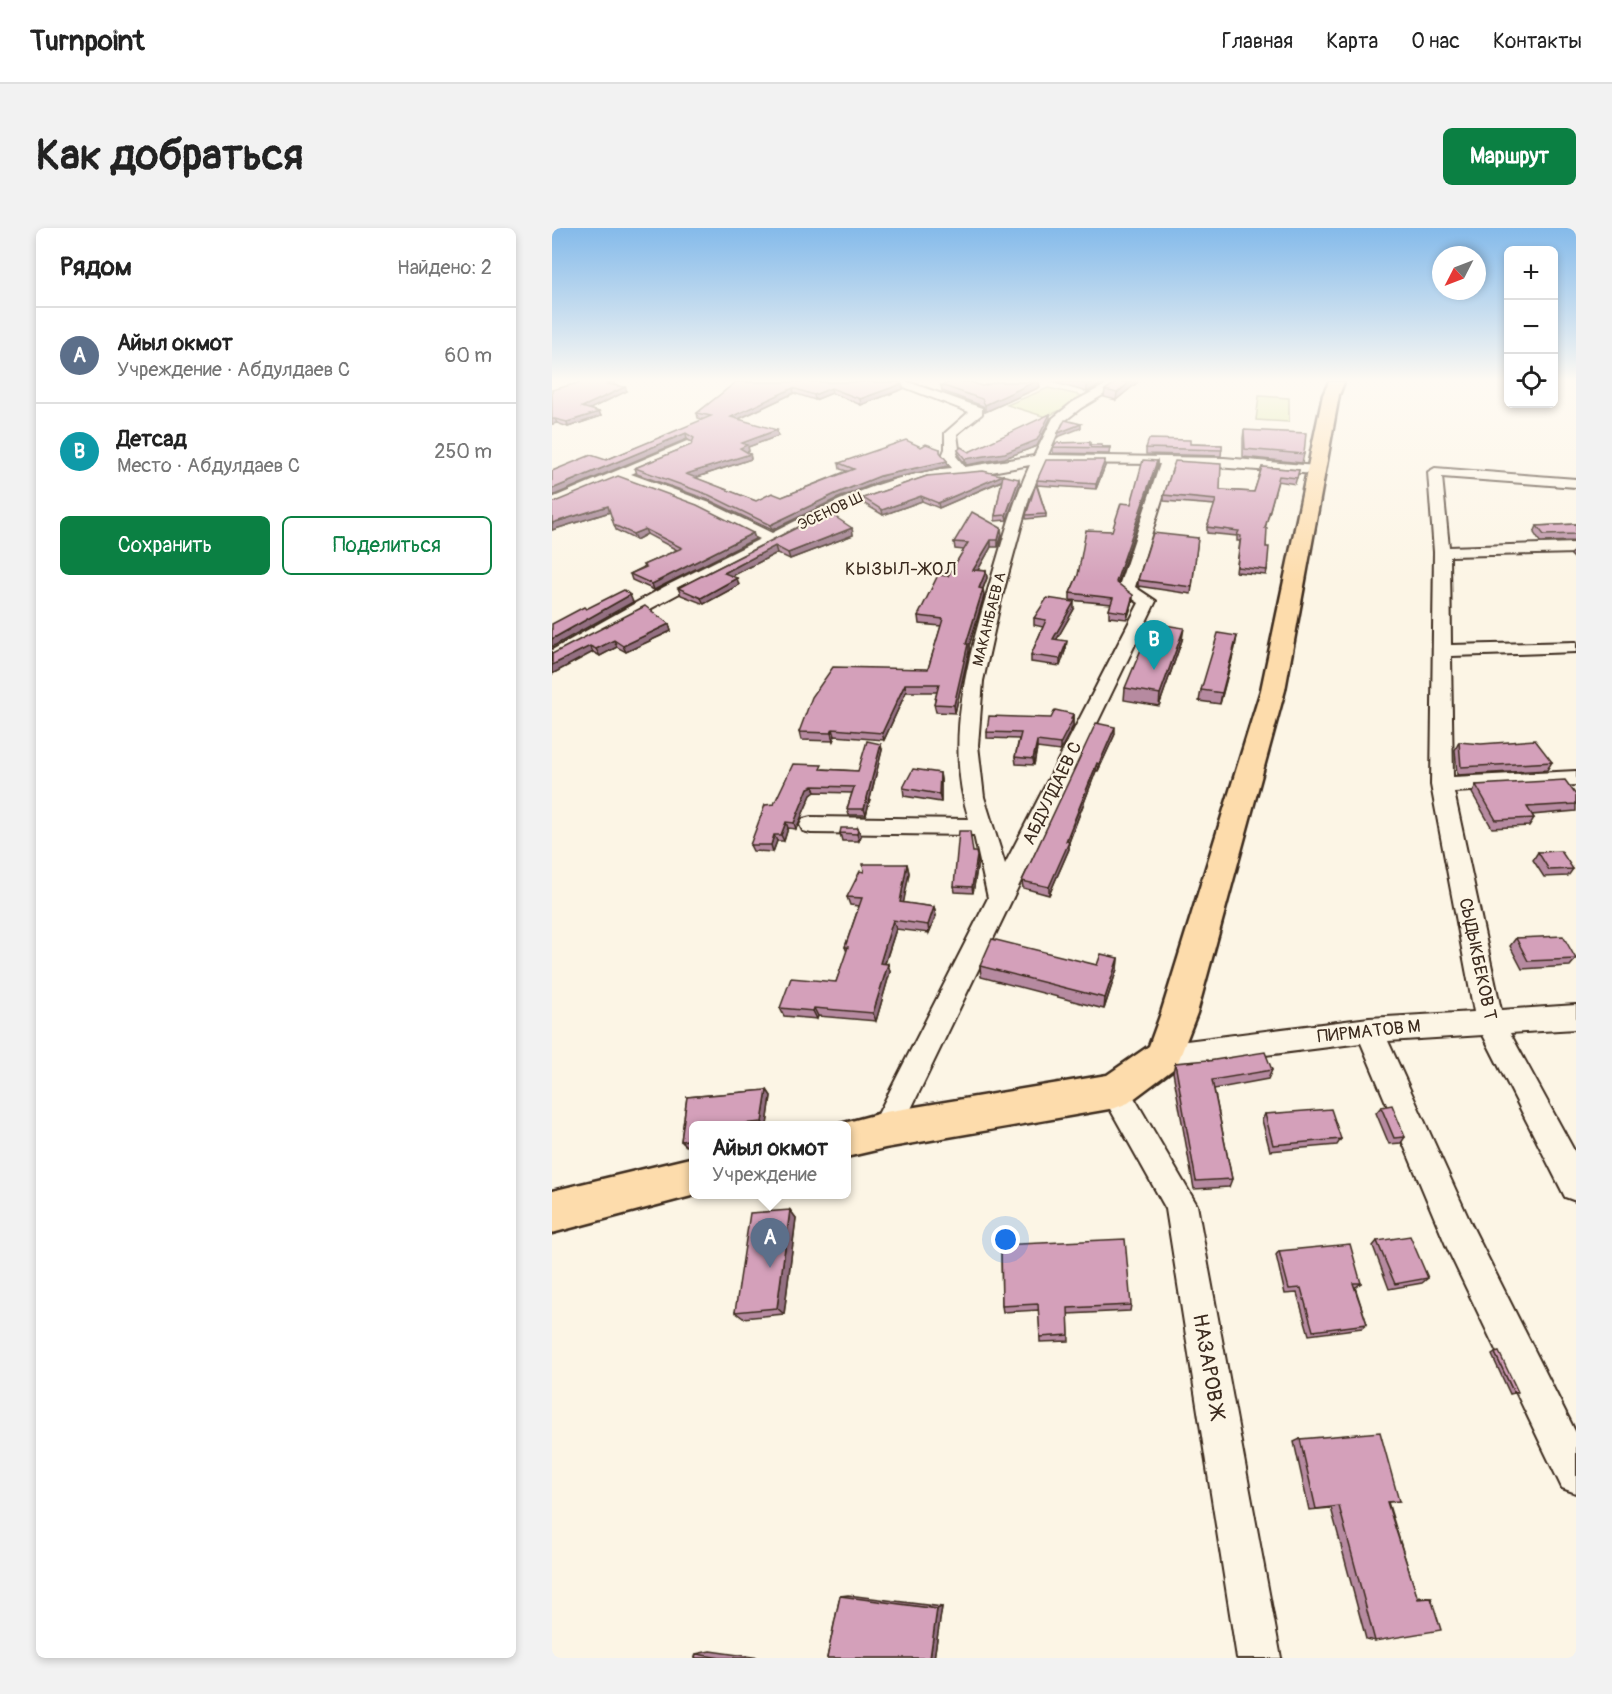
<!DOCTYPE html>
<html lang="ru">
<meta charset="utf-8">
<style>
:root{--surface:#fff;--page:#f2f2f2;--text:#222;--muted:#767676;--line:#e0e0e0;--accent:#0b8043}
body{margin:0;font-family:Pangolin,sans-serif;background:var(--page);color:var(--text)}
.controls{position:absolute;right:18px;top:18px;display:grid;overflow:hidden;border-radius:9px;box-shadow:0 3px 9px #0003}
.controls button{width:54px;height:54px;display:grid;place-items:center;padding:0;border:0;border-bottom:2px solid var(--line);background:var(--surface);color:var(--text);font:30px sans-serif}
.compass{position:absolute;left:880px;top:18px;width:54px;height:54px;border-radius:50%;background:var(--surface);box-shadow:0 3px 9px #0003;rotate:228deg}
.you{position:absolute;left:454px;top:1012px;width:21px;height:21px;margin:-15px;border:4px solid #fff;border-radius:50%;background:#1a73e8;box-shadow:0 0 0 9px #1a73e833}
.badge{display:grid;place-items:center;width:39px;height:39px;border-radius:50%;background:var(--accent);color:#fff;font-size:20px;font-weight:700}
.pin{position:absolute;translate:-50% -50px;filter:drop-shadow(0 2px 3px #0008)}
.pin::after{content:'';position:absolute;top:32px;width:21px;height:18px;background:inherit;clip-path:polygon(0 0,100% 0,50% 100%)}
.popup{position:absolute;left:137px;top:893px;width:162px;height:78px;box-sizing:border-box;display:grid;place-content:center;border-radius:9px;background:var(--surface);filter:drop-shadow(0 2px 4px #0005);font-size:20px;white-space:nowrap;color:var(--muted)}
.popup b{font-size:22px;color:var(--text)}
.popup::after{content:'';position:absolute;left:50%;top:100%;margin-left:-12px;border:12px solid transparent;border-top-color:var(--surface)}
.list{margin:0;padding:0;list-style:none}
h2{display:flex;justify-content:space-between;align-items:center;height:78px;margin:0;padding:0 24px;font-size:26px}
h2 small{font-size:20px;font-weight:400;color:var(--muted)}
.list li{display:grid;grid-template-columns:39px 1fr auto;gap:18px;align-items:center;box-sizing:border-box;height:96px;padding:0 24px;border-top:2px solid var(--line)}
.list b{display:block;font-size:22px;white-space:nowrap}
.list p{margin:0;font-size:20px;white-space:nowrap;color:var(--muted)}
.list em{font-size:20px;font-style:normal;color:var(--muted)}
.actions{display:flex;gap:12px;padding:18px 24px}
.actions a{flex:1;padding:14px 0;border:2px solid var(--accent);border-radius:9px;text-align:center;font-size:21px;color:var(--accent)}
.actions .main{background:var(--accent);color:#fff}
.icon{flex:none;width:33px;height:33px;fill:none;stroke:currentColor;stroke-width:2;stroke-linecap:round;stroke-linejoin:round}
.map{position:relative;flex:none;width:1024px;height:1430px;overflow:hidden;border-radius:9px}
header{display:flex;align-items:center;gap:36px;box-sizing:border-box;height:84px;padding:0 30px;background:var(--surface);border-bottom:2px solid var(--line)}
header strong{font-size:28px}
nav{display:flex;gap:33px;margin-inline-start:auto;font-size:21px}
.intro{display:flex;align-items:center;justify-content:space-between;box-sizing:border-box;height:144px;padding:0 36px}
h1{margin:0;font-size:42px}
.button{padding:15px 27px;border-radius:9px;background:var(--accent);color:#fff;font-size:21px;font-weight:700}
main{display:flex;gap:36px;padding:0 36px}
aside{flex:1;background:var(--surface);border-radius:9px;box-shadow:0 3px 9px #0003}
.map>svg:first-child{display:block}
</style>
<header>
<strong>Turnpoint</strong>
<nav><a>Главная</a><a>Карта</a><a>О нас</a><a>Контакты</a></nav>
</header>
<div class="intro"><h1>Как добраться</h1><a class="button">Маршрут</a></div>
<main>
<aside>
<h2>Рядом<small>Найдено: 2</small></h2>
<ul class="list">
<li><span class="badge" style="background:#5c6f8a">A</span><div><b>Айыл окмот</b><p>Учреждение · Абдулдаев С</p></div><em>60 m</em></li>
<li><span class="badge" style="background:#0f9aa8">B</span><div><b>Детсад</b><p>Место · Абдулдаев С</p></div><em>250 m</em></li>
</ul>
<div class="actions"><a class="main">Сохранить</a><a>Поделиться</a></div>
</aside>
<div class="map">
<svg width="1024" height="1430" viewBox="0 0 1024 1430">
<rect width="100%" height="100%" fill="#fcf5e5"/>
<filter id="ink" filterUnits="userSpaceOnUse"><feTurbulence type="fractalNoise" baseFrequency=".0167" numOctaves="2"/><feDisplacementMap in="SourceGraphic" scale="12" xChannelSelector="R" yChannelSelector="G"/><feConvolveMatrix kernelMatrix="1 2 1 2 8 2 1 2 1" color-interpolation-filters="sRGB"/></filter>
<g filter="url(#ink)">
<g fill="#d5e699" stroke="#88885c" stroke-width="1.5">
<path d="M496 160 536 169 494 189 455 177Z"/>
<path d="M707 168 737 170V194L704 192Z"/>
</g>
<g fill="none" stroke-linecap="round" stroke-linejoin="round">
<defs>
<g id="minor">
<path d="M339 154H356L430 180V186L405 206 407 221 404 228 413 239 482 228 501 190 521 174 559 154H573L529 180 510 195 496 227 672 230 764 238 771 242 764 246 621 236 583 359 604 373 344 912 333 916 322 912 318 902 436 670 422 607 259 605 251 603 248 597 251 591 259 589 417 591C391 511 418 423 441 345 452 308 462 272 478 237L428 246 375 251 323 267 262 295 124 367 0 434V422L112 359 208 311 148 281 68 251 0 279V270L135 213 140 214 142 217 140 220 79 246 158 275 220 305C277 276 336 246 400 240L390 228 393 221V205L417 184ZM493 235 608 236 566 361 587 375 453 636 432 569 426 517 431 453 448 376 477 270Z"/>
<path d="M883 240 1024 251V259L890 249 897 319 1024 315V325L898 328 899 417 1024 414V424L899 428 901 549 1024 543V557L902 564 949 782 1024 777V801L958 805 1024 926V973L1013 969 931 807 836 813 920 998 1024 1205V1265L1010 1260 896 1022 809 815 611 840 601 837 597 828 601 819 611 816 817 790 922 784 879 557 882 324 876 244Z"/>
<path d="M563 850 573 854 645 977 729 1430H685L614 981 548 863 553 854Z"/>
</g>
<g id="highway">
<path d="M777 154H792L787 167 733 462 645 785 624 839 576 875 563 880 333 920 294 929V898H281L333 884 555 847 597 818 609 785 709 462 771 167Z"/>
<path d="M142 929V966H147L0 1005V963Z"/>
</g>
</defs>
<use href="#minor" stroke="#3b2a1e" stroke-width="4"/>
<use href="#highway" stroke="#3b2a1e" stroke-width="5"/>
<use href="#minor" fill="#fcf5e5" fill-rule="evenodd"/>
<use href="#highway" fill="#fddcac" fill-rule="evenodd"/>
</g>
<g fill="#b68aa0" stroke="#3b2a1e" stroke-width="1.5">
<path d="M62 154 63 157 75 163 37 181 47 184 49 188 16 199 5 195 0 196V162Z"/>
<path d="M184 154 350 156 351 161 309 177 280 165 263 172 242 165 187 191 226 208 196 219 197 223 194 224 198 226 199 231 143 250 204 273 230 269 295 243 288 241 287 235 369 219 388 221V225L395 233 396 238 329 253 284 271 220 302 159 273 85 246 83 240 139 217 140 214 135 211 0 268V243L54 232 152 192 146 190 145 185Z"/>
<path d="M500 154H553L535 164Z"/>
<path d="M586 154 564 172 552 169 553 162Z"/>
<path d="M389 157 430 158 488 159 433 184 431 178 390 163Z"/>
<path d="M498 191 485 218 453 230 414 237 407 228 406 222 417 224Z"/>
<path d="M692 202 752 226 750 235 691 229V210Z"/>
<path d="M638 216 670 217 669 228 594 226V220Z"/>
<path d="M538 217 550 219H558L557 226 501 225V219Z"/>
<path d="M605 233V238L566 355 581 373 575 391 557 389V382L559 376 518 372V365L526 347 560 303 579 276Z"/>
<path d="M553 238 544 261 485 257 494 286V289L474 291V287L485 257V252Z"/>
<path d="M710 239 747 242 743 256 726 253 713 300 715 342 714 347 684 344 688 313H685V308L655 305V299L663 277 612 273V267L668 262 702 264Z"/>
<path d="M375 248 467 251 468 256 455 292 443 293V288L450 253 387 280 370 273 331 287 311 275V270Z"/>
<path d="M0 275 201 305 203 311 102 362 80 352 78 346 92 339 91 337 125 322 95 306 84 312 64 302 58 284 0 302Z"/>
<path d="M261 291 300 300 301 307 238 331 225 325 180 348 187 357 152 376 129 367 126 360Z"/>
<path d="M1024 296V313L988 314 982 305 985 298Z"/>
<path d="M450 307 446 319H439L426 342 434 343 435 350 431 361 432 368 417 418V423L403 485 384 484 382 476 385 464H354L332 512 283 508 281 513 249 512 247 504 376 441 389 398 367 396 366 388 396 348 412 322 403 321 402 314Z"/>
<path d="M646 310 639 366 586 358V352Z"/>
<path d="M1023 320H1024V332L1019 327Z"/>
<path d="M522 381 504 412 514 420 508 438 479 434V427L491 399 482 397V390Z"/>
<path d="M117 396 119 403 74 424 65 419 48 428 41 424 0 446V426Z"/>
<path d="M685 408 668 476 647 473 649 462Z"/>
<path d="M630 412 607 478 572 472 573 460Z"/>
<path d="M521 486V498L508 523 485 520 482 537 464 536 463 529 467 511 435 510V504Z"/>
<path d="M563 506 546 543H544L517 614V621L497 667 471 660 470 653Z"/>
<path d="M907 514 1000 534 995 542 905 547 903 522Z"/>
<path d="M330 522 314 587H297L295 581 300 565 263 564 259 567 244 601 236 600 232 613H225L221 624 201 623 198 617 222 576 271 541 306 543Z"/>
<path d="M388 545 389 552V574L352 568 351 560Z"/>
<path d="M924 557 1024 567V583L980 587 982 590 977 598 940 600 920 565Z"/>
<path d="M306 600 309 608 307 613H290L288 605Z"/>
<path d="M421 624 426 634 421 665 403 664 402 658Z"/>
<path d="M986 624 1021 641 1016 648 992 649 981 632Z"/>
<path d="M355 636 357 645 351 675 382 679 384 688 377 705 344 701 333 736H336L338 744 324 793 266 788 265 791 232 788 228 780 284 754 295 724 293 719 307 678 298 677 295 669 312 644Z"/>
<path d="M964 710 1024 730V731L1018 738 970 741 958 718Z"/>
<path d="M566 730 565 741 552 781 429 749 428 738 545 737Z"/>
<path d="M656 833 720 842 716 851 662 861 680 951 677 959 642 961 621 844 623 835Z"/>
<path d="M215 862 219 868 215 897H141V917L134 918 129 913 135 869Z"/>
<path d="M829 879 853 909 849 915 837 916 824 885Z"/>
<path d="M713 886 789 911 785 917 718 923 710 892Z"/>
<path d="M238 982 244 990 232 1086 191 1090 183 1084Z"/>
<path d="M825 1013 876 1050 870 1055 837 1061 821 1018Z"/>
<path d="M449 1017 579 1077 578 1083 516 1086 517 1113 488 1114 487 1082 451 1084 450 1078Z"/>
<path d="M727 1023 809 1055 804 1059H803L815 1096 810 1100 757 1107 745 1065 733 1066 724 1027Z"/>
<path d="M943 1125 962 1165 958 1166 940 1127Z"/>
<path d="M748 1211 847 1273 836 1274 865 1369 879 1370 823 1413 814 1411 779 1280 757 1282 742 1214Z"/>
<path d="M296 1367 390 1379 382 1430H275L288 1368Z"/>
<path d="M158 1423 208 1430H143L144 1426Z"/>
</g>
<g fill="#947082" stroke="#3b2a1e" stroke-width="1.5">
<path d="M482 154H487L488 159 433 184V177Z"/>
<path d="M540 154H553L535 164V157Z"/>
<path d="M578 154H586L564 172 565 165Z"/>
<path d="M350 156 351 161 309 177 308 171Z"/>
<path d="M73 159 75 163 32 184 30 179Z"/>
<path d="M241 160 242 165 180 194 179 189Z"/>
<path d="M279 160 280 165 263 172 262 167Z"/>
<path d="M47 184 49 188 16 199 15 194Z"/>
<path d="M498 186V191L485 218 453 230 414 237 413 231Z"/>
<path d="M0 191H3L5 195 0 196Z"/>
<path d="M529 196V200L506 209V205Z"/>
<path d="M225 202 226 208 196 219 197 223 190 226 188 220 190 215Z"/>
<path d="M134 205 135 211 0 268V261Z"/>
<path d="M198 226 199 231 136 252 134 246Z"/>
<path d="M553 232V238L544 261V256Z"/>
<path d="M395 233 396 238 329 253 284 271 220 302 218 297 283 266 328 248Z"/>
<path d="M605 233V238L564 360V354Z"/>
<path d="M451 247V252L387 280 386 275Z"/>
<path d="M467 251 468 256 455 292 454 287Z"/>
<path d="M369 268 370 273 331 287 330 282Z"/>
<path d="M56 278 58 284 0 302V295Z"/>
<path d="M300 300 301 307 238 331 236 325Z"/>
<path d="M449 300 450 307 446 319V312Z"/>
<path d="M93 301 95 306 84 312 81 306Z"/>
<path d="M201 305 203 311 102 362 100 356Z"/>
<path d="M439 312V319L422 349 421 342Z"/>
<path d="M223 318 225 325 174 351 172 345Z"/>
<path d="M434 343 435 350 428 368 427 360Z"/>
<path d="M185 350 187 357 152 376 149 370Z"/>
<path d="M431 361 432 368 417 418V423L403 485 402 477 414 416Z"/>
<path d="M78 367 81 374 0 419V411Z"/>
<path d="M581 367V373L575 391 576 385Z"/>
<path d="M522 374V381L501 418V411Z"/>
<path d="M117 396 119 403 74 424 71 418Z"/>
<path d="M632 400 630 412 607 478 608 466Z"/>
<path d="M685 408 683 420 668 476 670 465Z"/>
<path d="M62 412 65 419 48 428 44 421Z"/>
<path d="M515 413 514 420 508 438V431Z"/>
<path d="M38 418 41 424 0 446V437Z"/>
<path d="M353 456 354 464 332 512 330 505Z"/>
<path d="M521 486V498L508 523V516Z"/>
<path d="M563 499V506L546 543 547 536Z"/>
<path d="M281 501 283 508 281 513 279 505Z"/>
<path d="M485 513V520L482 537 481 531Z"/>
<path d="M329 516 330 522 314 587 312 581Z"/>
<path d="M545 535 544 543 517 614V621L497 667V659Z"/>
<path d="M388 545 389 552V574L387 566Z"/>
<path d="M261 558 263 564 259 567 244 601 242 595 256 560Z"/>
<path d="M234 594 236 600 232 613 229 607Z"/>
<path d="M306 600 309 608 307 613 305 606Z"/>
<path d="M222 607 225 613 221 624 219 617Z"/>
<path d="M425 628 426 634 421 665 420 659Z"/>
<path d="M355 636 357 645 350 683 348 674Z"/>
<path d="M382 679 384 688 377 705 376 697Z"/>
<path d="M341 692 344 701 330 744 328 735Z"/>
<path d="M566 730 565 741 552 781 553 770Z"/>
<path d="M336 736 338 744 324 793 321 785Z"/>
<path d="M262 780 266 788 265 791 261 783Z"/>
<path d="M215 862 219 868 215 897H212L210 894Z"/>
<path d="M238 982 244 990 232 1086 225 1080Z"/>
<path d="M390 1379 382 1430H378L385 1381Z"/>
</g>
<g fill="#d4a0ba" stroke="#3b2a1e" stroke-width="1.5">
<path d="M29 154H59L55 156 73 159 30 179 47 184 15 194 3 191H0V162Z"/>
<path d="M184 154H346L350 156 308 171 279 160 262 167 241 160 179 189 225 202 190 215 195 217 188 220 198 226 134 246 204 273 220 265 230 269 302 241 287 235 354 212 369 219 374 216 388 221V224L395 233 328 248 283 266 218 297 157 267 83 240 139 217 142 210 134 205 0 261V243L39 227 54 232 159 188 145 185Z"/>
<path d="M400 154H419L430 158 444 154H482L433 177 430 171 389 157Z"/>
<path d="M526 154H540L535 157Z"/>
<path d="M565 154H578L565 165 553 162Z"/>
<path d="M498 186 485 212 453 225 413 231 406 222 409 219 417 224Z"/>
<path d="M513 192 529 196 506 205Z"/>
<path d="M692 202 754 205 752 226 693 221Z"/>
<path d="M597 211 638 212V216L670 217V222L594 220Z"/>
<path d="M538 214V217H550V219H558V220L501 219 504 215Z"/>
<path d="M494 232H553L544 256 485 252Z"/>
<path d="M591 232 605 233 564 354 581 367 576 385 557 382 561 370 518 365 526 347 534 302 560 303 569 275 579 276Z"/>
<path d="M623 233 669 236 668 262 702 264 710 239 747 242 745 250 727 248 713 300H715L714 319H717L715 342 685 339 689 308 685 307 687 303 655 299 664 272 612 267Z"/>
<path d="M431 243 467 251 454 287 443 288 451 247 386 275 369 268 330 282 311 270 375 248Z"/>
<path d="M66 248 145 277 201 305 100 356 78 346 94 339 91 337 130 320 93 301 81 306 62 297 56 278 0 295V275Z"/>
<path d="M484 256 494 286 474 287Z"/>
<path d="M276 284 300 300 236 325 223 318 172 345 185 350 149 370 126 360Z"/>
<path d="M420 284 449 300 446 312H439L421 342 434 343 427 360 431 361 414 416H416L402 477 382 476 387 456H353L330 505 281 501 279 505 247 504 260 469 281 439 376 441 391 391 366 388 386 347 396 348 416 315 402 314Z"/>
<path d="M1024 296V306L992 307 985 298Z"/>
<path d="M601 305 646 310 640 359 586 352Z"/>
<path d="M72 362 78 367 0 411V396L32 379 34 381Z"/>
<path d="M495 370 522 374 501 411 515 413 508 431 479 427 494 392 482 390Z"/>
<path d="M93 378 117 396 71 418 62 412 44 421 38 418 0 437V426Z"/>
<path d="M600 395 632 400 608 466 573 460Z"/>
<path d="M666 405 685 408 670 465 649 462Z"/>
<path d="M503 482 521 486 519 491H521L508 516 485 513 481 531 463 529 469 505 435 504 437 488 499 490Z"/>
<path d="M544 495 563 499 547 536 545 535 514 613 517 614 497 659 470 653Z"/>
<path d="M983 512 1000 534 909 539 907 514 929 516Z"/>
<path d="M315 513 329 516 312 581H295L302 559 261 558 256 560 242 595 234 594 229 607H222L219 617H198L213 577 222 576 241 536 270 537 268 541 306 543Z"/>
<path d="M361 541 388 545 387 566 351 560Z"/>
<path d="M1013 552 1024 567V576L975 579 982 590 944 592 924 557Z"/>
<path d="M289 600H306L305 606 288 605Z"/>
<path d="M407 603H418L421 624H424L425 628 420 659 402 658Z"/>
<path d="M1009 623 1021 641 997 642 986 624Z"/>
<path d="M311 636H355L348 674 382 679 376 697 341 692 328 735 336 736 321 785 262 780 261 783 228 780 239 750 284 754 296 719H293L310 670 295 669 308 643 312 644Z"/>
<path d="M1011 708 1024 731 976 733 964 710Z"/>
<path d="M440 711 545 737 549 726 566 730 553 770 428 738Z"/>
<path d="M713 824 720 842 660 852 680 951 644 953 623 835 656 832V833Z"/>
<path d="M215 862 210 894 179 897H141V911L129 913 135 869Z"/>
<path d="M840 877 853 909 842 910 829 879Z"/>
<path d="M779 881 789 911 721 917 713 886Z"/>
<path d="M238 982 225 1080 183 1084 198 985Z"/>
<path d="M858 1008 876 1050 843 1056 825 1013Z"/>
<path d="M573 1011 579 1077 516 1080 517 1107 488 1109 486 1076 450 1078 449 1017Z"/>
<path d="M798 1016 809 1055H801L815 1096 761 1103 749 1060 737 1061 727 1023Z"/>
<path d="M947 1124 966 1164 962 1165 943 1125Z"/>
<path d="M828 1204 847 1273 835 1274 866 1371 879 1370 889 1402 823 1413 787 1278 764 1281 748 1211Z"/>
<path d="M288 1368 385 1381 378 1430H275Z"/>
<path d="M144 1426 169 1430H143Z"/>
</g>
</g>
<linearGradient id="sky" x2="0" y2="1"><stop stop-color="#84baea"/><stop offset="0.43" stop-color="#fefaf3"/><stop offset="1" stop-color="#fefaf3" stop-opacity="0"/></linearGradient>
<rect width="1024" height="355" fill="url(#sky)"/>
<g text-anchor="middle" stroke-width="4.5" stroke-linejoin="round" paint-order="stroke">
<g font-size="15" fill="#3b2a1e" stroke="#fcf5e5">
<text transform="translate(278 283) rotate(-25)" y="5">ЭСЕНОВ Ш</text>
<text transform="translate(437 391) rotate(-76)" y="5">МАКАНБАЕВ А</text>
</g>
<g font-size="18" letter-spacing="1.5" fill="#3b2a1e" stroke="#fcf5e5">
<text x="349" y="347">КЫЗЫЛ-ЖОЛ</text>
</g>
<g font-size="18" fill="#3b2a1e" stroke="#fcf5e5">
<text transform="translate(500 565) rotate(-64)" y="6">АБДУЛДАЕВ С</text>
<text transform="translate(926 731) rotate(78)" y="6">СЫДЫКБЕКОВ Т</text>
<text transform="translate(817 803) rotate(-6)" y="6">ПИРМАТОВ М</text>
</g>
<g font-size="21" fill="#3b2a1e" stroke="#fcf5e5">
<text transform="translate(657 1138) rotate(80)" y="7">НАЗАРОВ Ж</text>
</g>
</g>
</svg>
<div class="controls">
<button>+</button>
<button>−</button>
<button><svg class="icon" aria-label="locate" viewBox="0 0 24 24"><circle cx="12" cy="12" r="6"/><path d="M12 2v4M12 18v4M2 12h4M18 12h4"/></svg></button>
</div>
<svg class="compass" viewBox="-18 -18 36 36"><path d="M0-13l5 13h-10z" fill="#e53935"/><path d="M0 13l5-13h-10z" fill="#767676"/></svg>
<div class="you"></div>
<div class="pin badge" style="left:218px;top:1040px;background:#5c6f8a">A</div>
<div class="popup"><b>Айыл окмот</b>Учреждение</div>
<div class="pin badge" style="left:602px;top:442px;background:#0f9aa8">B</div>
</div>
</main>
